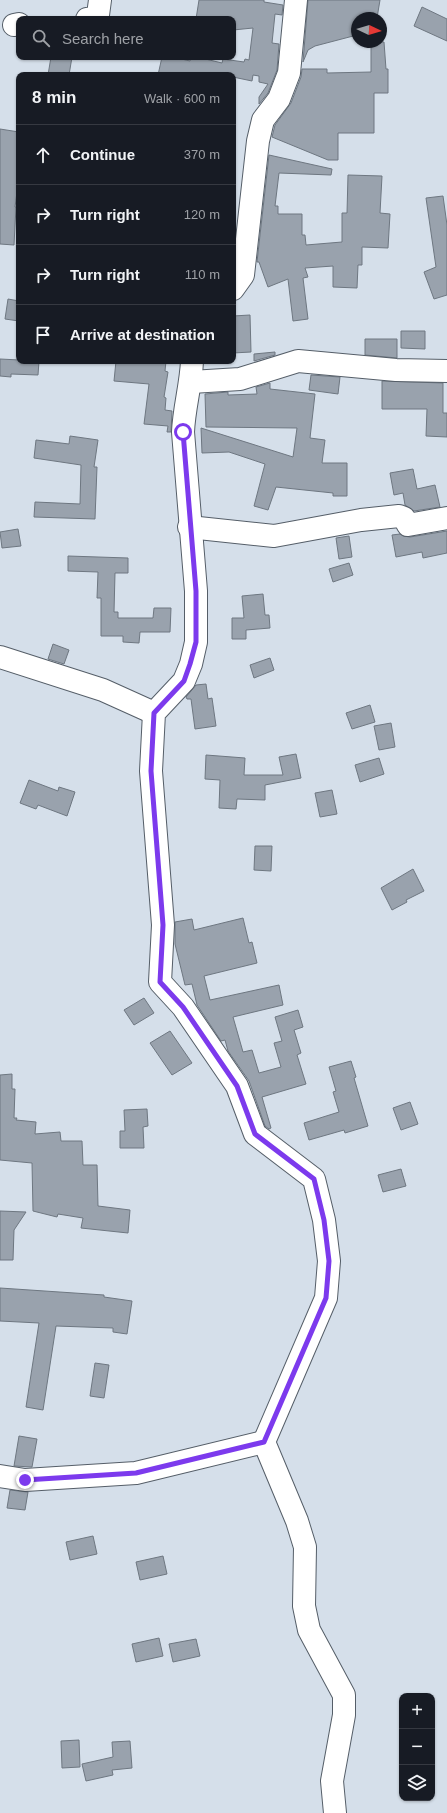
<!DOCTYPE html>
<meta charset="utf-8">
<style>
:root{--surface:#171b24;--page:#242831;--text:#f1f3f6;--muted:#9ea1a6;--line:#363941}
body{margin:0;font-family:Helvetica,sans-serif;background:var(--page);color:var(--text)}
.controls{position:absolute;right:12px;bottom:12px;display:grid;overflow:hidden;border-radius:8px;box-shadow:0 1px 3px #0004}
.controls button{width:36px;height:36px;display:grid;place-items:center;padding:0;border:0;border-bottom:1px solid var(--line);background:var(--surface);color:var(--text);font:20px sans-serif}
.compass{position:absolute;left:351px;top:12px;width:36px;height:36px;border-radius:50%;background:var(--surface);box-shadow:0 1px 3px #0004;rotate:94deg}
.stop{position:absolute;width:12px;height:12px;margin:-9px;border:3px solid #7c3aed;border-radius:50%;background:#fff}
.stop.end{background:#7c3aed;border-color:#fff;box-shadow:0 1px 4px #0008}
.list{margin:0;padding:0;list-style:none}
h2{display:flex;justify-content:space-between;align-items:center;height:52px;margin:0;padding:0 16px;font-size:17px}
h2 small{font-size:13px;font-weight:400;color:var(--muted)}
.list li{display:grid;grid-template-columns:26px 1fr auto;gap:12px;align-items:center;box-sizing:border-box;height:60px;padding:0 16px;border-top:1px solid var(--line)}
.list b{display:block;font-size:15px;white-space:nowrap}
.list em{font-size:13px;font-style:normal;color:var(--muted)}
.icon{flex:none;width:22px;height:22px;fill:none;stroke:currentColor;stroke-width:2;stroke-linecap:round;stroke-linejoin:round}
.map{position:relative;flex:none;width:447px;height:1813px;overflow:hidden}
.search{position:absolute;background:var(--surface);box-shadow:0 1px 3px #0004;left:16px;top:16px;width:220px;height:44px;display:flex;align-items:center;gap:10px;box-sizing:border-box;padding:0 14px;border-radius:8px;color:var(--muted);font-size:15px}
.panel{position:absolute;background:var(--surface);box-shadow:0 1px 3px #0004;left:16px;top:72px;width:220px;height:292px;border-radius:8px}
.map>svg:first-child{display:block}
</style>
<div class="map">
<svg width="447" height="1813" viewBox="0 0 447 1813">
<rect width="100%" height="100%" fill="#d5dfea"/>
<g fill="#99a2ad" stroke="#6e7781">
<path d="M199 0H264V2L283 5 282 15 275 14 272 43 279 44 277 70 268 93 259 104V97L268 84 259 82V76L253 75 252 81 233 77V75H158L162 57H173L190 61 191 57H197L222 63 223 59 244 62 245 59 249 60 253 28 233 30V19H196Z"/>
<path d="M308 0H380L377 18H357V35L315 46 308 50 303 62Z"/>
<path d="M422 7 447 19V41L414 26Z"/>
<path d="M371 42H384L386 69H388V93H374V133H338V160H328L272 137 275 125 291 103 301 77 302 69H327V73L371 72Z"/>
<path d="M51 57H72L69 75H48Z"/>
<path d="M0 129 19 132V177L15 207H16L14 245 0 244Z"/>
<path d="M269 155 332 169 331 175 279 173 275 206H278V214H302V235H305L306 245 342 242V213H347L348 175 382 176 380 213 390 214 388 248 362 247V265H358L357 288 333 287V266L305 268 308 277 303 278 308 319 293 321 288 279 268 287 259 262H257Z"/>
<path d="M443 196 447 225V295L434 299 424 272 436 267 426 198Z"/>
<path d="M8 299 19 301V321L5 319Z"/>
<path d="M250 315 251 352 233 353V316Z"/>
<path d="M401 331H425V349L401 348Z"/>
<path d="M365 339H397V358L365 355Z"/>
<path d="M275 352V355L254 361V354Z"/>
<path d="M0 359 39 361 38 375 11 374V377L0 376Z"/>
<path d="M116 361H166L165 371 168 372 164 397 166 398 165 410 172 411 171 432H167L168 426 144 424 149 384 114 381Z"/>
<path d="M311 375 340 377 338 394 309 390Z"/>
<path d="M382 381 443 383V413H447V437L426 436 427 409H382Z"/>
<path d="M270 383V389L315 394 310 438 325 440 322 463H347V496H333V493L276 487 268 510 254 506 265 464 229 452 202 453 201 428 293 457 297 428 206 427 205 394 228 392V395L257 394 256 387Z"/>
<path d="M70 436 98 440 94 467H97L95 519 34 517 35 502 80 504 81 465 34 458 36 440 69 444Z"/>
<path d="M413 469 417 489 435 485 440 507 414 511 405 505 403 493 394 495 390 473Z"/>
<path d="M18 529 21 546 2 548 0 532Z"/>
<path d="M447 531V553L423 558 422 552 396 557 392 535 400 534 403 536 410 537Z"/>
<path d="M349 536 352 557 339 559 336 538Z"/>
<path d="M68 556 128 558V573H115L114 612H118V618H153L154 608H171L170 632H140L139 643 123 642V636H101V598H97L98 572 68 571Z"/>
<path d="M349 563 353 575 333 582 329 569Z"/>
<path d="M263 594 265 615H269L270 628 246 630V639H232V618H244L242 596Z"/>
<path d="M53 644 69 650 64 664 48 659Z"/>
<path d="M270 658 274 670 254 678 250 665Z"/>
<path d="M206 684 208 699 212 698 216 726 195 729 191 699H187L186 697 196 685Z"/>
<path d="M370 705 375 722 352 729 346 713Z"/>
<path d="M391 723 395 747 379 750 374 726Z"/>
<path d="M296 754 301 778 265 785V800L237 799 236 809 219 808 220 780 205 779 206 755 245 758 244 775H283L279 757Z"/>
<path d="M379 758 384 774 360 782 355 765Z"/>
<path d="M29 780 58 791 59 787 75 792 67 816 38 805 36 809 20 803Z"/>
<path d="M332 790 337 814 320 817 315 793Z"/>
<path d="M255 846H272L271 871 254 870Z"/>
<path d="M413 869 424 891 406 900 407 902 392 910 381 888Z"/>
<path d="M243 918 249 943 252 942 257 963 204 976 210 1000 279 985 283 1005 233 1017 243 1052 252 1050 259 1073 281 1067 274 1043 282 1041 275 1017 298 1010 303 1027 294 1030 301 1053 297 1055 306 1084 262 1097 271 1128 269 1129 265 1126 249 1081 228 1051 225 1040 221 1041 197 1005 192 984 185 985 175 944V922L192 919 194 930Z"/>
<path d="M144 998 154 1013 134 1025 124 1010Z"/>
<path d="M170 1031 192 1063 172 1075 150 1043Z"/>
<path d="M351 1061 356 1077 354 1078 368 1126 345 1133 344 1130 309 1140 304 1123 339 1112 333 1092 336 1091 329 1067Z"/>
<path d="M12 1074V1089H15L14 1118H17L16 1120 36 1122 35 1134 60 1132 61 1141H82L83 1165H97L98 1206 130 1210 128 1233 81 1228 83 1218 58 1214 57 1217 33 1211 32 1163 0 1160V1075Z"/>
<path d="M410 1102 418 1124 401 1130 393 1108Z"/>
<path d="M147 1109 148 1126 143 1127 144 1148H120V1131H125L124 1110Z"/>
<path d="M401 1169 406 1186 383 1192 378 1175Z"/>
<path d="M0 1211 26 1212 14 1230 13 1260H0Z"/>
<path d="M0 1288 104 1295V1297L132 1301 127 1334 113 1332V1328L56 1326 43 1410 26 1407 39 1323 0 1321Z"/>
<path d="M95 1363 109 1365 104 1398 90 1396Z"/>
<path d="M19 1436 37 1439 32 1467 14 1466Z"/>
<path d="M10 1490 28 1492 25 1510 7 1508Z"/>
<path d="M93 1536 97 1554 70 1560 66 1542Z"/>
<path d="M163 1556 167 1574 140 1580 136 1562Z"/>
<path d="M159 1638 163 1656 136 1662 132 1644Z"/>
<path d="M196 1639 200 1656 173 1662 169 1644Z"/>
<path d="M79 1740 80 1767 62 1768 61 1741Z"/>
<path d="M130 1741 132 1768 112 1770 113 1775 86 1781 82 1764 113 1757 112 1742Z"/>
</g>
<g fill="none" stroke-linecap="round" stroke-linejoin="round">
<defs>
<g id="minor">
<path d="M87 19 95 18 98 15 100 0"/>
<path d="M14 25 19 24"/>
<path d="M233 289 243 275 258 141 263 120 279 99 289 73 296 0"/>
<path d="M192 361C191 385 184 408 183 432L196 591V642L191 664 184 681 154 713 151 771 163 925 160 982 183 1007 237 1086 255 1134 314 1179 324 1220 329 1261 326 1298 264 1442 297 1521 305 1547 304 1606 309 1630 344 1695V1715L332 1781 335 1813"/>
<path d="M191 382 240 379 298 361 396 370 447 371"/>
<path d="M189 527 274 536 361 520 399 516 404 518 408 525 447 518"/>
<path d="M0 657 103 690 154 713"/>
<path d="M0 1476 25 1480 136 1473 264 1442"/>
</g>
</defs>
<use href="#minor" stroke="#555e68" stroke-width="24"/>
<use href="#minor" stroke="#fff" stroke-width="22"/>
</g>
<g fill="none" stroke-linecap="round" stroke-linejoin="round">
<path stroke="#7c3aed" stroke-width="5" d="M25 1480 136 1473 264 1442 326 1298 329 1261 324 1220 314 1179 255 1134 237 1086 183 1007 160 982 163 925 151 771 154 713 184 681 190 664 196 642V591L183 432"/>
</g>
</svg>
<div class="controls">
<button>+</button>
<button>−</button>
<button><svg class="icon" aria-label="layers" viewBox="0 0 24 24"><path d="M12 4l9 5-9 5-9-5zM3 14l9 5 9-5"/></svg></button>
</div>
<svg class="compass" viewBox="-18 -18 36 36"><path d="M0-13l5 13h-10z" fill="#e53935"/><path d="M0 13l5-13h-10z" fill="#9ea1a6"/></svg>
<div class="stop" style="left:183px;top:432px"></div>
<div class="stop end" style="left:25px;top:1480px"></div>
<div class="search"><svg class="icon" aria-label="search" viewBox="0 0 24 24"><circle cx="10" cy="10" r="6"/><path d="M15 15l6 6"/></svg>Search here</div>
<section class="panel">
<h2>8 min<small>Walk · 600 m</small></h2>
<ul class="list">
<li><svg class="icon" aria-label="ahead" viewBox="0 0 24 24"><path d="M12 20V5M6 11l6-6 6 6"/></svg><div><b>Continue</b></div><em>370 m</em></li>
<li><svg class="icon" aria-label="right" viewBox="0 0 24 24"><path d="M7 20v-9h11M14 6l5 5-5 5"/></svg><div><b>Turn right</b></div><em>120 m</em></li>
<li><svg class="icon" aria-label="right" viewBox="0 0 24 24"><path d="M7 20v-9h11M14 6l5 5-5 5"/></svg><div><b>Turn right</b></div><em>110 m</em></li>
<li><svg class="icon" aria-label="arrive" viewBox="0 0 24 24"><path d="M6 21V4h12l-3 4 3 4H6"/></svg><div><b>Arrive at destination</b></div></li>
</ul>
</section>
</div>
